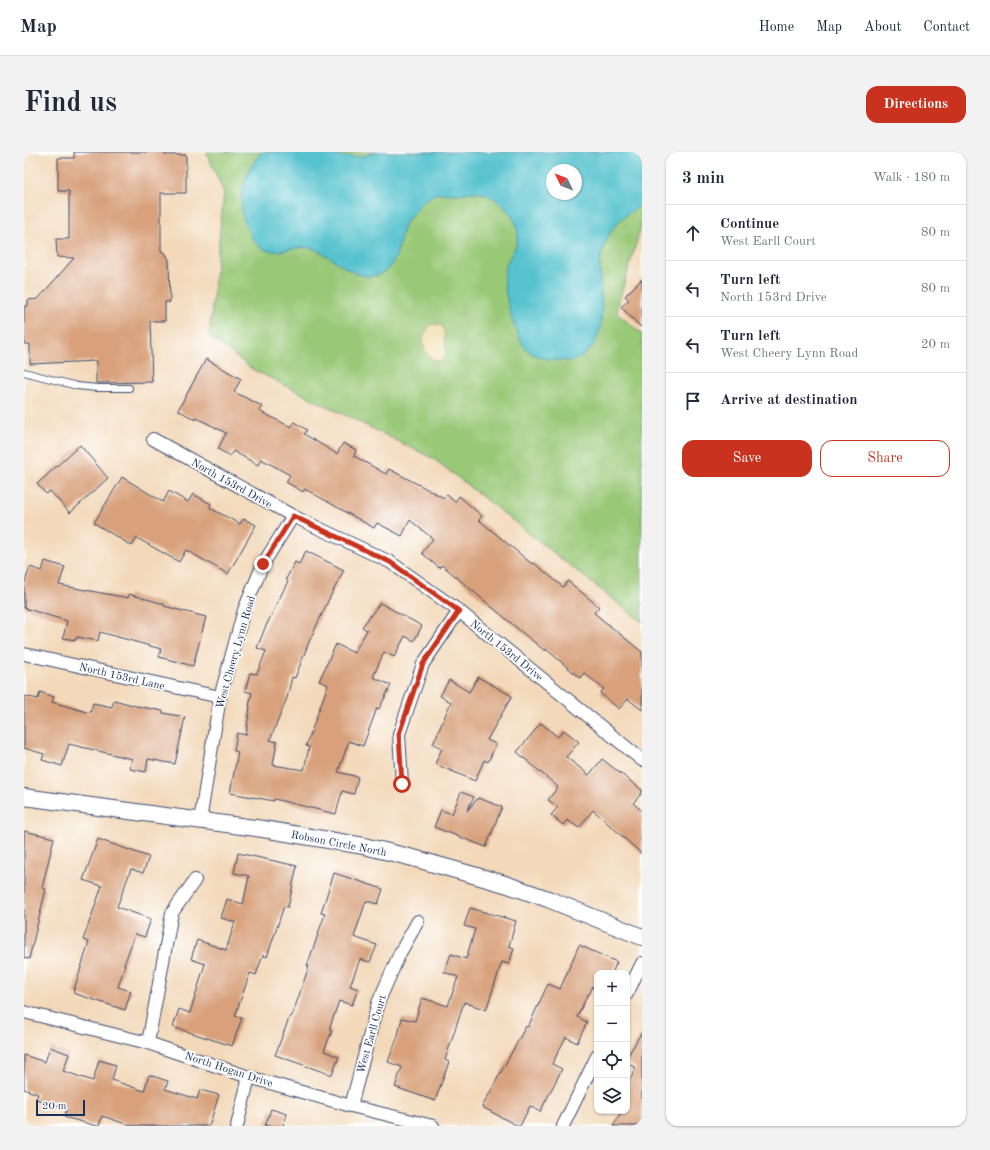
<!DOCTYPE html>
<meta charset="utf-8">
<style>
:root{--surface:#fff;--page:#f2f2f3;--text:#1f2937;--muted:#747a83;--line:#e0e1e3;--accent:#c8321e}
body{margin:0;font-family:"Old Standard TT",serif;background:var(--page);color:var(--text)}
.controls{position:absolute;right:12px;bottom:12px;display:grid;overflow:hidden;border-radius:8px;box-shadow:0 1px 3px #0004}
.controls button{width:36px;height:36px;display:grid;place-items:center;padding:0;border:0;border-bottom:1px solid var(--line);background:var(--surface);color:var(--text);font:20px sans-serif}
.compass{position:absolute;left:522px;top:12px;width:36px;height:36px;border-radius:50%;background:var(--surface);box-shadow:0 1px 3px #0004;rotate:313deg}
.scale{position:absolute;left:12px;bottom:10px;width:49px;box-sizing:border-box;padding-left:4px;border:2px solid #1b2f5e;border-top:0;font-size:11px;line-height:14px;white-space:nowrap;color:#1b2f5e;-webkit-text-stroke:3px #fff;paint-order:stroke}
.stop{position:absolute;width:12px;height:12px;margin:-9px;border:3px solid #c8321e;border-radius:50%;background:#fff}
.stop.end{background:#c8321e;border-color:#fff;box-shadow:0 1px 4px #0008}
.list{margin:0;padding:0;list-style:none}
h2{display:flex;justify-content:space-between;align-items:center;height:52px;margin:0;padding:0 16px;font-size:17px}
h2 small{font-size:13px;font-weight:400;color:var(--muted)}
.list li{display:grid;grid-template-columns:26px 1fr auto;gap:12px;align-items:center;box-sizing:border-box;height:56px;padding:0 16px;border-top:1px solid var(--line)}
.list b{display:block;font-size:15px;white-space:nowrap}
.list p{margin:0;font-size:13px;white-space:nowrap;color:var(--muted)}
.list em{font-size:13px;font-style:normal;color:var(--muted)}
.actions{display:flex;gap:8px;padding:12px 16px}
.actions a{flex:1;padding:9px 0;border:1px solid var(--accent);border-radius:12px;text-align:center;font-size:14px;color:var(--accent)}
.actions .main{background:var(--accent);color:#fff}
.icon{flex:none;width:22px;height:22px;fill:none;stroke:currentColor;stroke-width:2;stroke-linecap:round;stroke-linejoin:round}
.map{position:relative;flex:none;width:618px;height:974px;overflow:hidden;border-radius:12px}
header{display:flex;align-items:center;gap:24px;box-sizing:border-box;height:56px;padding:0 20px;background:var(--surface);border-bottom:1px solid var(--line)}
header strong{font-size:19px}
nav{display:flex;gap:22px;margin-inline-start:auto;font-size:14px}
.intro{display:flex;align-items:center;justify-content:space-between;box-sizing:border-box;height:96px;padding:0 24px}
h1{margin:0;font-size:28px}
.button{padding:10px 18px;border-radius:12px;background:var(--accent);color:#fff;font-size:14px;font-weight:700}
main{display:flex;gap:24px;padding:0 24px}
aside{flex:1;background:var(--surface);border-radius:12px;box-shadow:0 1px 3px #0004}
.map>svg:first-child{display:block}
</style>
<header>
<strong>Map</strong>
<nav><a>Home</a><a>Map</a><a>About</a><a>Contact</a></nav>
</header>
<div class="intro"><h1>Find us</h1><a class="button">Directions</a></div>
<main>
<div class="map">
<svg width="618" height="974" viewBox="0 0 618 974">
<rect width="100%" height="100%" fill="#fff"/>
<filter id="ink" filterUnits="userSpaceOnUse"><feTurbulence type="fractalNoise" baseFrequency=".025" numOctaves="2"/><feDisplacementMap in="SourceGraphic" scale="8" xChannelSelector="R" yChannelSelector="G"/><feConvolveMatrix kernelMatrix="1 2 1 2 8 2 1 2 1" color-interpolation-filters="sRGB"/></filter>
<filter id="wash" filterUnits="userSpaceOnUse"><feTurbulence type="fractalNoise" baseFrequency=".012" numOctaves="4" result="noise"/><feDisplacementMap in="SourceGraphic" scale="16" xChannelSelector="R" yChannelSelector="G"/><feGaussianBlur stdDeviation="0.9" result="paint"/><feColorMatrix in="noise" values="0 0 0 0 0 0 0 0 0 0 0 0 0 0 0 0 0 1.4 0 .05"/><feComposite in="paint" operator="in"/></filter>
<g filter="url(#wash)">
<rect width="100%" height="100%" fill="#f3d9ba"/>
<path fill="#99c876" stroke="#5a7c6a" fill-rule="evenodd" d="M182 0H618V75H617L593 156 594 162 618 182V470L410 307 228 217 185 184 200 40ZM528 18H552V42H528Z"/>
<path fill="#eeda9e" stroke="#84847e" d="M409 172 417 173 420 178 422 204 416 209C397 210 393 180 409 172Z"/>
<path fill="#55c2ce" stroke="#387896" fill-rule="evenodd" d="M238 0H290L316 4 330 5 341 4 352 0H618V53C596 64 583 79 577 104 571 135 590 180 560 203 557 205 553 207 550 208 544 210 536 208 530 208 523 207 513 205 507 201 492 192 481 145 480 127 479 111 489 104 493 90 499 66 471 39 448 40 442 41 437 42 432 42 425 42 419 40 412 42 404 44 399 50 393 56 389 61 384 66 381 72 374 88 376 111 358 121 333 134 311 104 290 97 274 91 258 103 242 98 228 93 220 72 218 59 215 39 224 14 238 0ZM528 18H552V42H528Z"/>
<g id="blocks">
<g fill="#d8a17c">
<path d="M50 0H141V3H162V41H137V99L142 102 145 108 146 150H141V169H126L128 230 72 231V209L6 212V192H0V154H4V148L14 147 50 106 33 105 32 87H45V39H34V6H50Z"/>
<path d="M618 127V176L597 155 605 148 601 144Z"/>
<path d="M182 207 217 227 210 240 238 254 235 259 267 275 270 270 283 278 280 282 313 302 319 291 332 298 330 304 362 322 365 317 420 346 423 343 431 350 435 344 458 364 455 368 508 412 510 411 539 435 544 429 575 455 570 461 618 500V558L604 547 595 557 576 541 580 537 560 521 556 526 522 497 521 499 494 477 418 413 415 416 398 401 409 387 386 368 378 384 353 371 350 376 281 337 279 340 262 330 266 323 237 307 234 313 209 299 206 304 194 297 202 281 173 266 172 268 154 258Z"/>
<path d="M56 293 84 326 46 361 26 339 22 342 13 332Z"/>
<path d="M98 325 139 350 145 339 164 350 169 342 187 352 186 356 216 372 220 367 232 373 204 422 162 398 155 410 113 386 108 394 70 371Z"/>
<path d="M282 399 320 418 304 449 285 490 271 526 268 525 263 546 246 588 253 590 249 613 280 618 285 595 282 594 304 533 295 529 312 492 330 501 343 478 338 475 356 451 398 474 390 489 381 484 370 505 360 500 349 525 367 533 355 557 353 556 339 594 325 589 314 620 334 625 330 642 318 639 312 662 250 647V649L206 641 214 600 210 599 213 581 222 583 226 554H225L228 541 221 539 226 521 233 522 242 499 233 496 241 476 264 429 262 427 271 410 275 412Z"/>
<path d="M21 409 41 415 35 433 104 446 105 442 140 452V454L182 465 169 514 135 505 137 497 76 480 74 489 53 485 52 488 39 486 43 469 0 456V433L6 415 18 419Z"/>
<path d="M454 525 488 544 463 588 472 592 464 610 460 608 451 629 411 612 418 596 409 592 427 550 416 544 425 528 445 540Z"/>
<path d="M16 540 30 545 28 550 66 561 69 551 88 555 90 548 112 554 139 559V561L161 565 151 612 124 607 122 620 106 617 108 607 45 592 38 614 18 608 20 602 0 596V544L14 547Z"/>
<path d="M517 571 534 585 540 578 555 590 542 605 565 623 578 607 618 638V641L609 651 618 659V702L569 658 555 676 543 668 539 673 527 663 534 655 524 648 534 635 493 600Z"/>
<path d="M437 640 450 645 443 659 454 646 478 655 462 695 410 675 417 658 428 662Z"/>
<path d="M0 679 30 686 18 736 22 737 5 807 0 806Z"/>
<path d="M74 687 125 705 119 721 107 717 93 755 127 767 121 785 111 782 100 813H101L94 835 107 839 101 858 49 841 65 790 59 788 78 734 59 728Z"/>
<path d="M214 701 273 714 264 755 260 754 243 805 239 803 232 823 226 821 211 864 218 866 208 894 149 875 155 857 166 861 181 812 167 807 173 788 202 798 211 770 197 766 203 747 219 752 225 724 210 721Z"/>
<path d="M310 721 359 737 354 752 342 749 330 785 353 793 346 810 336 807 326 834 334 837 328 853 315 849 305 878 308 879 300 899 315 905 308 923 251 903 266 864H268L285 814H283L301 762 297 761Z"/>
<path d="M446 756 492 769 485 794 490 796 485 812 478 810 462 858 440 850 421 908 425 910 411 949 371 935 378 915 364 910 374 883 378 866 391 869 398 846 424 854 434 825 420 820 427 802 442 807 451 777 440 774Z"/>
<path d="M555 793 593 810 588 821H573V825L565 843 564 842 553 865 563 870 553 891 542 885 528 912 538 917 516 960 506 954 496 974H494L458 955 502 874 504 875 524 832 536 837Z"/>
<path d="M618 880V974H589L598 959H603V934L612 916 603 911V905Z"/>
<path d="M26 895 45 902 39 919 69 929 75 908 92 913 88 928 120 939 125 923 144 929 141 937 173 947 176 938 195 943 185 974H108L78 964 75 974H73L40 965 43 957 12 947 14 942 0 937V903L21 910Z"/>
<path d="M247 957 263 962 259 974H241Z"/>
</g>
</g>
</g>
<g filter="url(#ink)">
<use href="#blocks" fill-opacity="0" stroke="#3b486c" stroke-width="1"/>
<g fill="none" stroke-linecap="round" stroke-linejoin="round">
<defs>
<path id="service" d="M0 220 53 234 73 236H105"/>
<g id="minor">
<path d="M129 287 269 364 366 410 435 459 618 608"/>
<path d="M0 502 196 545"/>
<path d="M378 632 375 582 399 512 435 459"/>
<path d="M176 669 196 545 220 458 239 412 269 364"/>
<path d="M603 842 618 811"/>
<path d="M0 860 124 891 225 925 327 954 409 974"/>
<path d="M124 891 148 761 171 728"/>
<path d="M327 954 354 851 376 801 394 769"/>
<path d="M213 974 225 925"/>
<path d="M539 974 573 904"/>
</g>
<path id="tertiary" d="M0 645 239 677 340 694 389 706 481 732 524 747 618 785"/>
</defs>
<use href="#service" stroke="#3b486c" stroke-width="8"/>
<use href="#minor" stroke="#3b486c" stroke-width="14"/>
<use href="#tertiary" stroke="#3b486c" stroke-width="18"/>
<use href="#service" stroke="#fff" stroke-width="6"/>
<use href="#minor" stroke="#fff" stroke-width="12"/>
<use href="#tertiary" stroke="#fff" stroke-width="16"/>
</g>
</g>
<g fill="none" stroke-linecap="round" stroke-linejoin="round" filter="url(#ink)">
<path stroke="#c8321e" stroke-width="5" d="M239 412 269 364 366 410 435 459 399 512 375 582 378 632"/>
</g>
<g text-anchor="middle" stroke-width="3.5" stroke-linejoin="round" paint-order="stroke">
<g font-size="11" fill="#1b2f5e" stroke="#fff">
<text transform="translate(208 331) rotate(29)" y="4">North 153rd Drive</text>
<text transform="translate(483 498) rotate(39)" y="4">North 153rd Drive</text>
<text transform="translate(211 500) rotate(-74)" y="4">West Cheery Lynn Road</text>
<text transform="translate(98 524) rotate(13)" y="4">North 153rd Lane</text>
<text transform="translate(315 691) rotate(11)" y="4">Robson Circle North</text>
<text transform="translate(347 882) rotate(-74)" y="4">West Earll Court</text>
<text transform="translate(205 917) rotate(18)" y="4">North Hogan Drive</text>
</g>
</g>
</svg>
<div class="controls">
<button>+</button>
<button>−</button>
<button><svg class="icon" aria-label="locate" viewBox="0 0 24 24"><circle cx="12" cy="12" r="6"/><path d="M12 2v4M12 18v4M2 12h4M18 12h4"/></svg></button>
<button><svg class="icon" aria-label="layers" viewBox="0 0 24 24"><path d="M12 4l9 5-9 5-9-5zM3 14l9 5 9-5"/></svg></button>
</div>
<svg class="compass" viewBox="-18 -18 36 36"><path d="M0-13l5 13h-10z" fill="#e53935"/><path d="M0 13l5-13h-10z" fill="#747a83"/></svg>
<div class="scale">20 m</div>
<div class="stop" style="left:378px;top:632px"></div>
<div class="stop end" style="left:239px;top:412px"></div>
</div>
<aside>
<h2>3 min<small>Walk · 180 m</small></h2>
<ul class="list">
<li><svg class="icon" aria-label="ahead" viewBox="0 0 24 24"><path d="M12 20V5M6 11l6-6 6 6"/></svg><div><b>Continue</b><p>West Earll Court</p></div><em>80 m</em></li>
<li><svg class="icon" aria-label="left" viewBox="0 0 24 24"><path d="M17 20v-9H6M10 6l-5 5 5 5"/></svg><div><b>Turn left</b><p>North 153rd Drive</p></div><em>80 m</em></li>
<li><svg class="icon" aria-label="left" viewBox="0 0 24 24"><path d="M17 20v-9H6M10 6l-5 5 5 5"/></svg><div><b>Turn left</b><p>West Cheery Lynn Road</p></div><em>20 m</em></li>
<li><svg class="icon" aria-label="arrive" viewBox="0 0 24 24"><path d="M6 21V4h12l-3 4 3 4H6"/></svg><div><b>Arrive at destination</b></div></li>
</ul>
<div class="actions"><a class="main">Save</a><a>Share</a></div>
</aside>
</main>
